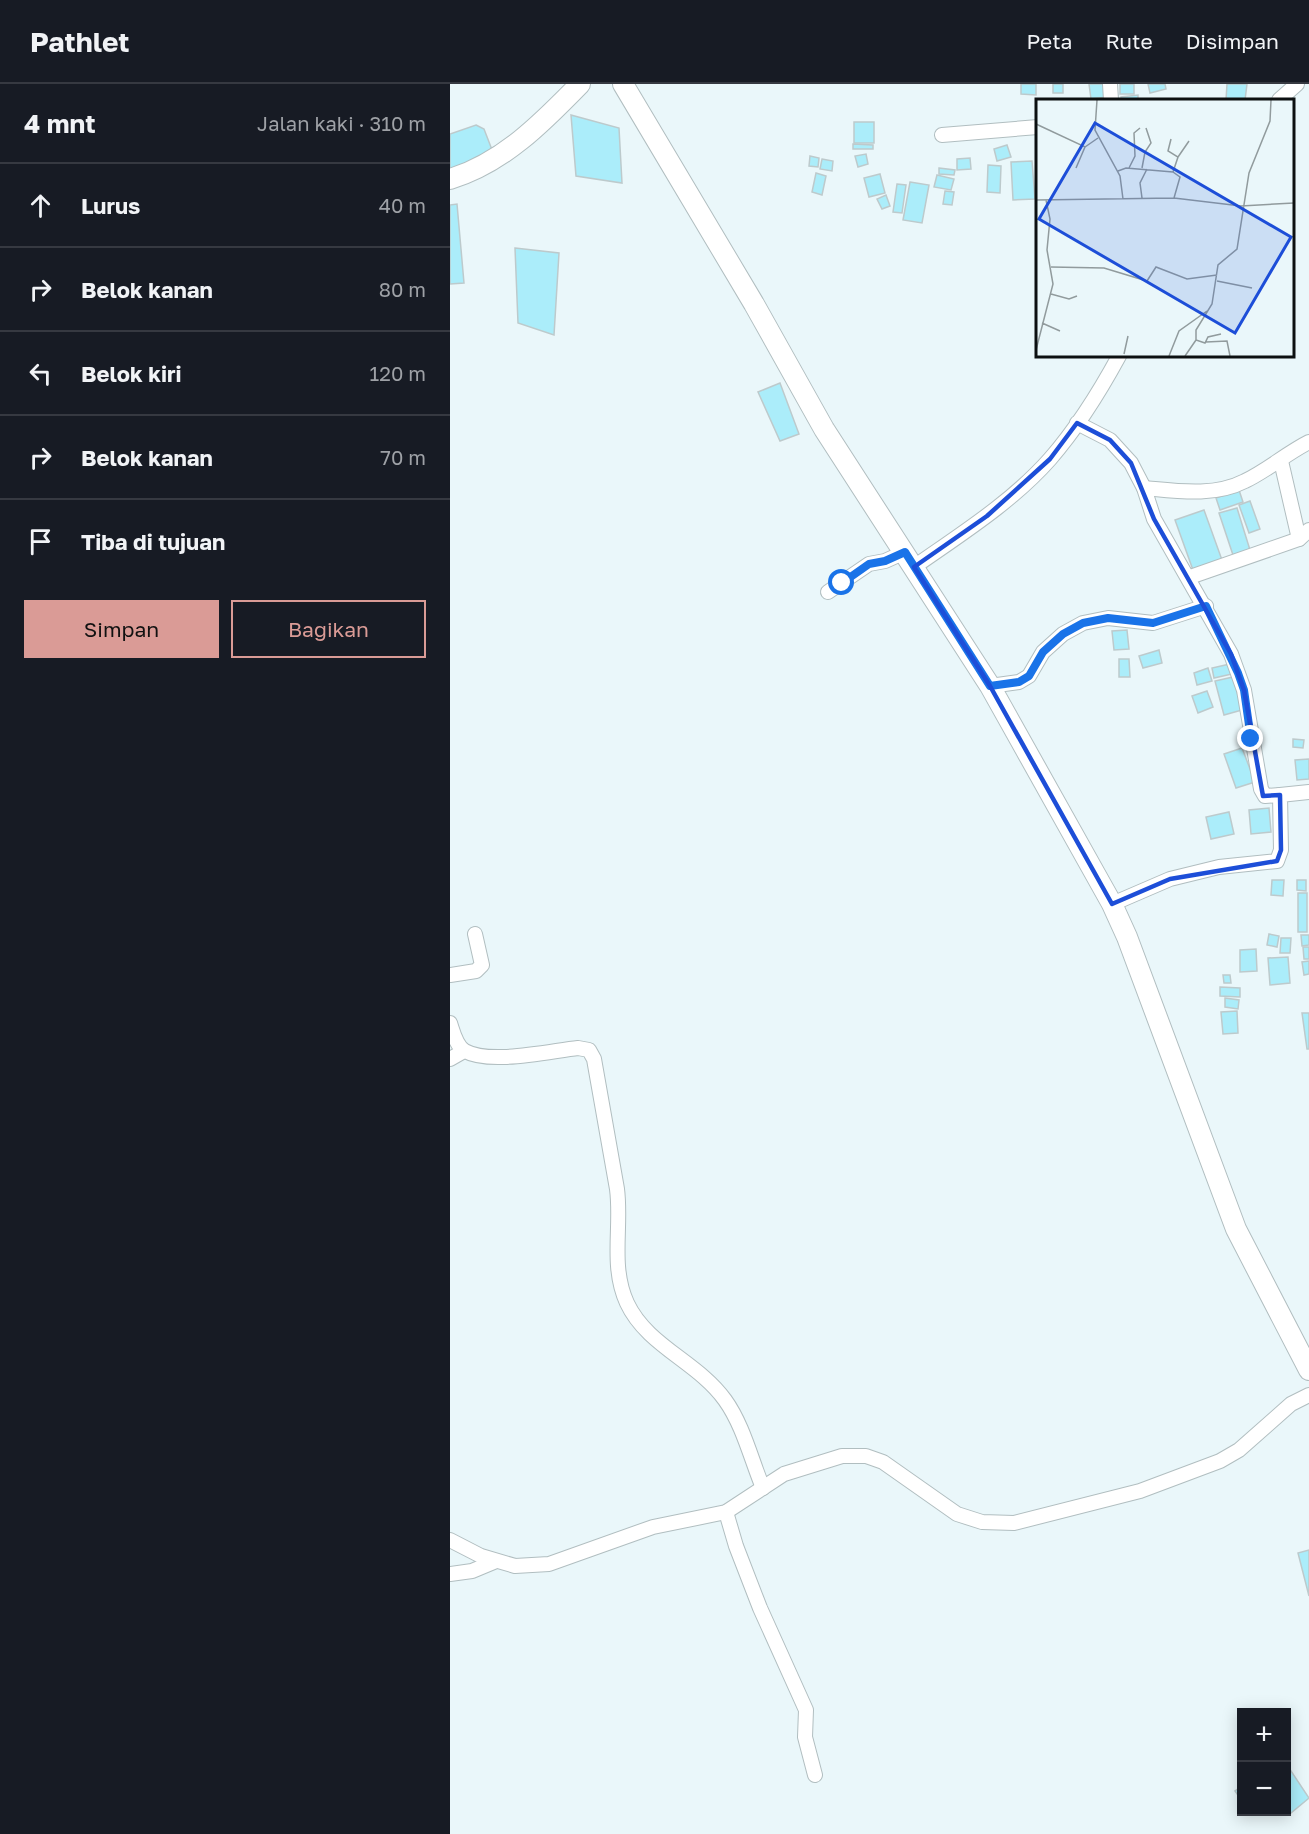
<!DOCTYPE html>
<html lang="id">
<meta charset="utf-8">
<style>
:root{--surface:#171b24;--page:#242831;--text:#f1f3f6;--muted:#9ea1a6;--line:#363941;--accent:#da9b96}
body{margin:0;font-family:"Golos Text",sans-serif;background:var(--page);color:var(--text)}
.controls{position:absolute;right:18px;bottom:18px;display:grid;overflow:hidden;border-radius:0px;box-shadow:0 3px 15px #0003}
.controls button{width:54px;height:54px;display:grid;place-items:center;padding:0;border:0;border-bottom:2px solid var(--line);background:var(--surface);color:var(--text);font:30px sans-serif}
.stop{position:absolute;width:18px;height:18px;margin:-14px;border:4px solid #1a73e8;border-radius:50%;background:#fff}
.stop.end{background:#1a73e8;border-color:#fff;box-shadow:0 2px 6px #0008}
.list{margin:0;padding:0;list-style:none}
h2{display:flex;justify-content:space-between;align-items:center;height:78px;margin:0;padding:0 24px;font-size:26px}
h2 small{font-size:20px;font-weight:400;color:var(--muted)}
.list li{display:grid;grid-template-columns:39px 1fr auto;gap:18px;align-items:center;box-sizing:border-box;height:84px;padding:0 24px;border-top:2px solid var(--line)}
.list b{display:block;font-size:22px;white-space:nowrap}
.list em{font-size:20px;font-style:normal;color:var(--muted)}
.actions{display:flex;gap:12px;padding:18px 24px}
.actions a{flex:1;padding:14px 0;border:2px solid var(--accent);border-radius:0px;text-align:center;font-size:21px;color:var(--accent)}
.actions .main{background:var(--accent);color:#111}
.icon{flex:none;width:33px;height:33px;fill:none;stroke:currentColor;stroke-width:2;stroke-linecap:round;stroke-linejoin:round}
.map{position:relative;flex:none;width:859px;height:1750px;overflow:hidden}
header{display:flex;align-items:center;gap:36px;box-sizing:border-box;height:84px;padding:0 30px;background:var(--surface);border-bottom:2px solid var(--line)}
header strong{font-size:28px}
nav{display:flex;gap:33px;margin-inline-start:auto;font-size:21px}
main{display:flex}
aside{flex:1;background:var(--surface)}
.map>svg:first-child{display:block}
</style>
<header>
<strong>Pathlet</strong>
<nav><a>Peta</a><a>Rute</a><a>Disimpan</a></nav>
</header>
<main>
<aside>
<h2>4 mnt<small>Jalan kaki · 310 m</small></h2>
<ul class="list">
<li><svg class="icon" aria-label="ahead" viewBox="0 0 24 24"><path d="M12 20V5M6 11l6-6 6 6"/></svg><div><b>Lurus</b></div><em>40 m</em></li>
<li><svg class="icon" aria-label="right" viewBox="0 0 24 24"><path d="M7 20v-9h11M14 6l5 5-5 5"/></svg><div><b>Belok kanan</b></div><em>80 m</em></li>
<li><svg class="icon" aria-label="left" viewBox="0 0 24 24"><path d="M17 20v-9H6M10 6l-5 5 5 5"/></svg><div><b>Belok kiri</b></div><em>120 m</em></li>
<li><svg class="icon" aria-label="right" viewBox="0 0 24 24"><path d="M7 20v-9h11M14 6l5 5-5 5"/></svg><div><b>Belok kanan</b></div><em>70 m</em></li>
<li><svg class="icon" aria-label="arrive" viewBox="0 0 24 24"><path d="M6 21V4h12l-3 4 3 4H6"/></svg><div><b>Tiba di tujuan</b></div></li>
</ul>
<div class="actions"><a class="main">Simpan</a><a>Bagikan</a></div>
</aside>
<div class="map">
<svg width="859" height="1750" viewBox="0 0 859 1750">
<rect width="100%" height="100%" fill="#eaf7fa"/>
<g fill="#abedfa" stroke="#bdcacc" stroke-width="1.5">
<path d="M571 0H586V11L571 10Z"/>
<rect x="603" y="0" width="10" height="9"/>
<path d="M639 0H655L657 13 641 15Z"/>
<rect x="670" y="0" width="14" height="10"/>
<path d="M698 0H715L716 5 700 9Z"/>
<path d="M777 0H797L795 16H776Z"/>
<path d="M688 11V16H671V13Z"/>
<path d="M121 31 169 44 172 99 126 92Z"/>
<rect x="404" y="38" width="20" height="21"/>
<path d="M26 41 34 45 44 71 0 85V50Z"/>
<path d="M403 60 423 61V65H403Z"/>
<path d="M557 61 561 73 547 77 544 65Z"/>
<path d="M416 70 418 80 408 83 405 72Z"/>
<path d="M360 72 369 74 368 83 359 82Z"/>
<path d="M520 74 521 85 507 86V75Z"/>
<path d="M372 75 383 77 382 87 370 85Z"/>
<path d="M582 77 585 115 563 116 561 78Z"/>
<path d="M538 81 551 82 550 109 537 108Z"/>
<path d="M489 84 505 86 504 91 489 90Z"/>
<path d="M366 89 376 92 372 111 362 108Z"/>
<path d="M430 90 435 109 419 113 414 94Z"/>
<path d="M487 91 504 95 501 106 484 103Z"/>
<path d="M460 98 479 101 472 139 453 136Z"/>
<path d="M447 100 456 101 452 129 443 128Z"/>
<path d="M495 107 504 108 502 121 493 120Z"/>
<path d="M436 111 440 122 432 125 427 115Z"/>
<path d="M7 120 14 199 0 200V121Z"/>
<path d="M65 164 109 169 104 251 68 239Z"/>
<path d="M330 299 349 350 330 357 308 308Z"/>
<path d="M789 406 793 418 770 426 766 414Z"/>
<path d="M800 417 810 445 799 449 789 421Z"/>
<path d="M787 424 800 466 783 471 769 429Z"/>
<path d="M754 426 772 476 743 486 725 436Z"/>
<path d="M677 546 679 565 664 566 662 547Z"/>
<path d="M709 566 712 579 693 584 689 572Z"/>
<path d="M669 575H679L680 593H669Z"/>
<path d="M780 580 782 590 764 594 762 584Z"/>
<path d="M758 584 762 597 747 601 744 589Z"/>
<path d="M783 593 792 626 774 631 765 597Z"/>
<path d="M757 607 763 623 748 629 742 612Z"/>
<path d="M843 655 854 656 853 664 843 663Z"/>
<path d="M792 664 805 698 786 704 774 670Z"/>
<path d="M859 675V695L847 696 845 676Z"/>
<path d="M819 724 821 748 801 750 799 726Z"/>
<path d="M779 728 784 750 761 755 756 733Z"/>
<path d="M822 796H834L833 812 821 811Z"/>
<path d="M847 796H856V807L847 806Z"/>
<rect x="848" y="809" width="9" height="39"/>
<path d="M819 850 829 852 827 863 817 861Z"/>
<path d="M851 851H859V861L852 862Z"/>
<path d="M831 854H841L840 869H830Z"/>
<path d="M853 863H859V875H854Z"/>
<path d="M806 865 807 887 790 888V866Z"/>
<path d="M838 873 840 899 820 901 818 874Z"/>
<path d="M859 877V890L854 891 852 878Z"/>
<path d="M773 891H780L781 899H774Z"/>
<path d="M770 903 790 904V913L770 912Z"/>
<path d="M775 914 789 916 788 925 775 923Z"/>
<path d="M787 927 788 949 773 950 771 928Z"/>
<path d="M852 929H859V965H857Z"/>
<path d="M859 1466V1512L848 1469Z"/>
<path d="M839 1684 859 1714 841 1729 836 1722Z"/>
<path d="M792 1702V1717L785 1707Z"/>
</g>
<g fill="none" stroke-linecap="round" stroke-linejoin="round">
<defs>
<g id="street">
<path d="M660 0 661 16"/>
<path d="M829 16 847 0"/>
<path d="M492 51 588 43"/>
<path d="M627 339 660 356 681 379 694 404 704 435 781 570 794 606 811 705 815 712 830 711"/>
<path d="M831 377 849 455"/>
<path d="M694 404C727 407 764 413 795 397 818 386 837 369 859 358"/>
<path d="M464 483C511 450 562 418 600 375 627 344 650 307 669 272"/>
<path d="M740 493 849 455 859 446"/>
<path d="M378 508 419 480 435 477 455 468"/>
<path d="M540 602 569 598 579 592 593 568 613 550 633 539 658 534 703 539 756 522"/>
<path d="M662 820 720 795 769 783 827 777 831 766 830 711 859 708"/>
<path d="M0 891 26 887 32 881 25 850"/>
<path d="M0 939C3 948 6 962 15 967 40 981 100 967 128 964L139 966 144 975 167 1105C172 1143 160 1182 177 1219 197 1262 248 1278 275 1316 293 1341 301 1375 313 1404"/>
<path d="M0 975 14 967"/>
<path d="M276 1428 286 1462 310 1524 356 1626 355 1653 365 1691"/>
<path d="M0 1456 31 1472 65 1482 99 1480 203 1443 276 1428 334 1390 392 1372H416L433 1378 507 1430 532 1438 564 1439 690 1407 770 1377 789 1366 841 1320 859 1311"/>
<path d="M0 1490 22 1487 46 1477"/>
</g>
<g id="secondary">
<path d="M173 0 304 220 374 345 540 602 662 820 677 853 786 1145 859 1286"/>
<path d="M0 95C53 79 93 38 130 0"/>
</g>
</defs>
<use href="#street" stroke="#b1bec0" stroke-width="16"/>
<use href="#secondary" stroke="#b1bec0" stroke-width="22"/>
<use href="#street" stroke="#fff" stroke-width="14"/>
<use href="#secondary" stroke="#fff" stroke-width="20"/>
</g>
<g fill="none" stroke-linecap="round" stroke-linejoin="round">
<path stroke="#1a73e8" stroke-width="8" d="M392 499 419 480 435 477 455 468 540 602 569 598 579 592 593 568 613 550 633 539 658 534 703 539 756 522 788 589 794 606 801 655"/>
</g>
<path fill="none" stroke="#1d4ed8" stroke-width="4.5" stroke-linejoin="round" d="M627 339 660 356 681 379 704 435 781 570 794 606 813 712 830 711 831 766 827 777 720 795 662 820 540 602 464 483 537 432 600 375Z"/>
<g transform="translate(586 15)">
<rect width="258" height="258" fill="#eaf7fa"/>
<path fill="none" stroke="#919b9d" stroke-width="1.5" d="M61 1 59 31 84 77 87 100M0 25 49 48 62 39M135 40 132 52 142 58 137 73 144 78 138 99M142 58 153 42M40 69 49 48M93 69 99 57 98 34 104 29M106 69 109 53 115 44 110 29M82 72 90 69 137 73M106 99 104 84 111 70M0 101 138 99 205 107 258 104M15 168 68 169 111 182 120 168 151 180 181 176M181 182 216 189M15 195 33 200 41 197M6 224 24 232M185 235 172 238 169 244 160 241V231L176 205 182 166 201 150 213 74 234 22 235 1M170 243 191 242 194 257M0 251 17 185 11 151 14 120 10 101M88 255 92 237M133 257 143 232 171 212M149 257 160 241"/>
<path fill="#1d4ed8" fill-opacity="0.15" stroke="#1d4ed8" stroke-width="3" d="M59 24 255 138 199 234 3 120Z"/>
<rect width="258" height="258" fill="none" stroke="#0c1011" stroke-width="3"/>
</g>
</svg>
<div class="controls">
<button>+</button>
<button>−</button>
</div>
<div class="stop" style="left:392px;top:499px"></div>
<div class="stop end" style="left:801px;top:655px"></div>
</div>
</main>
